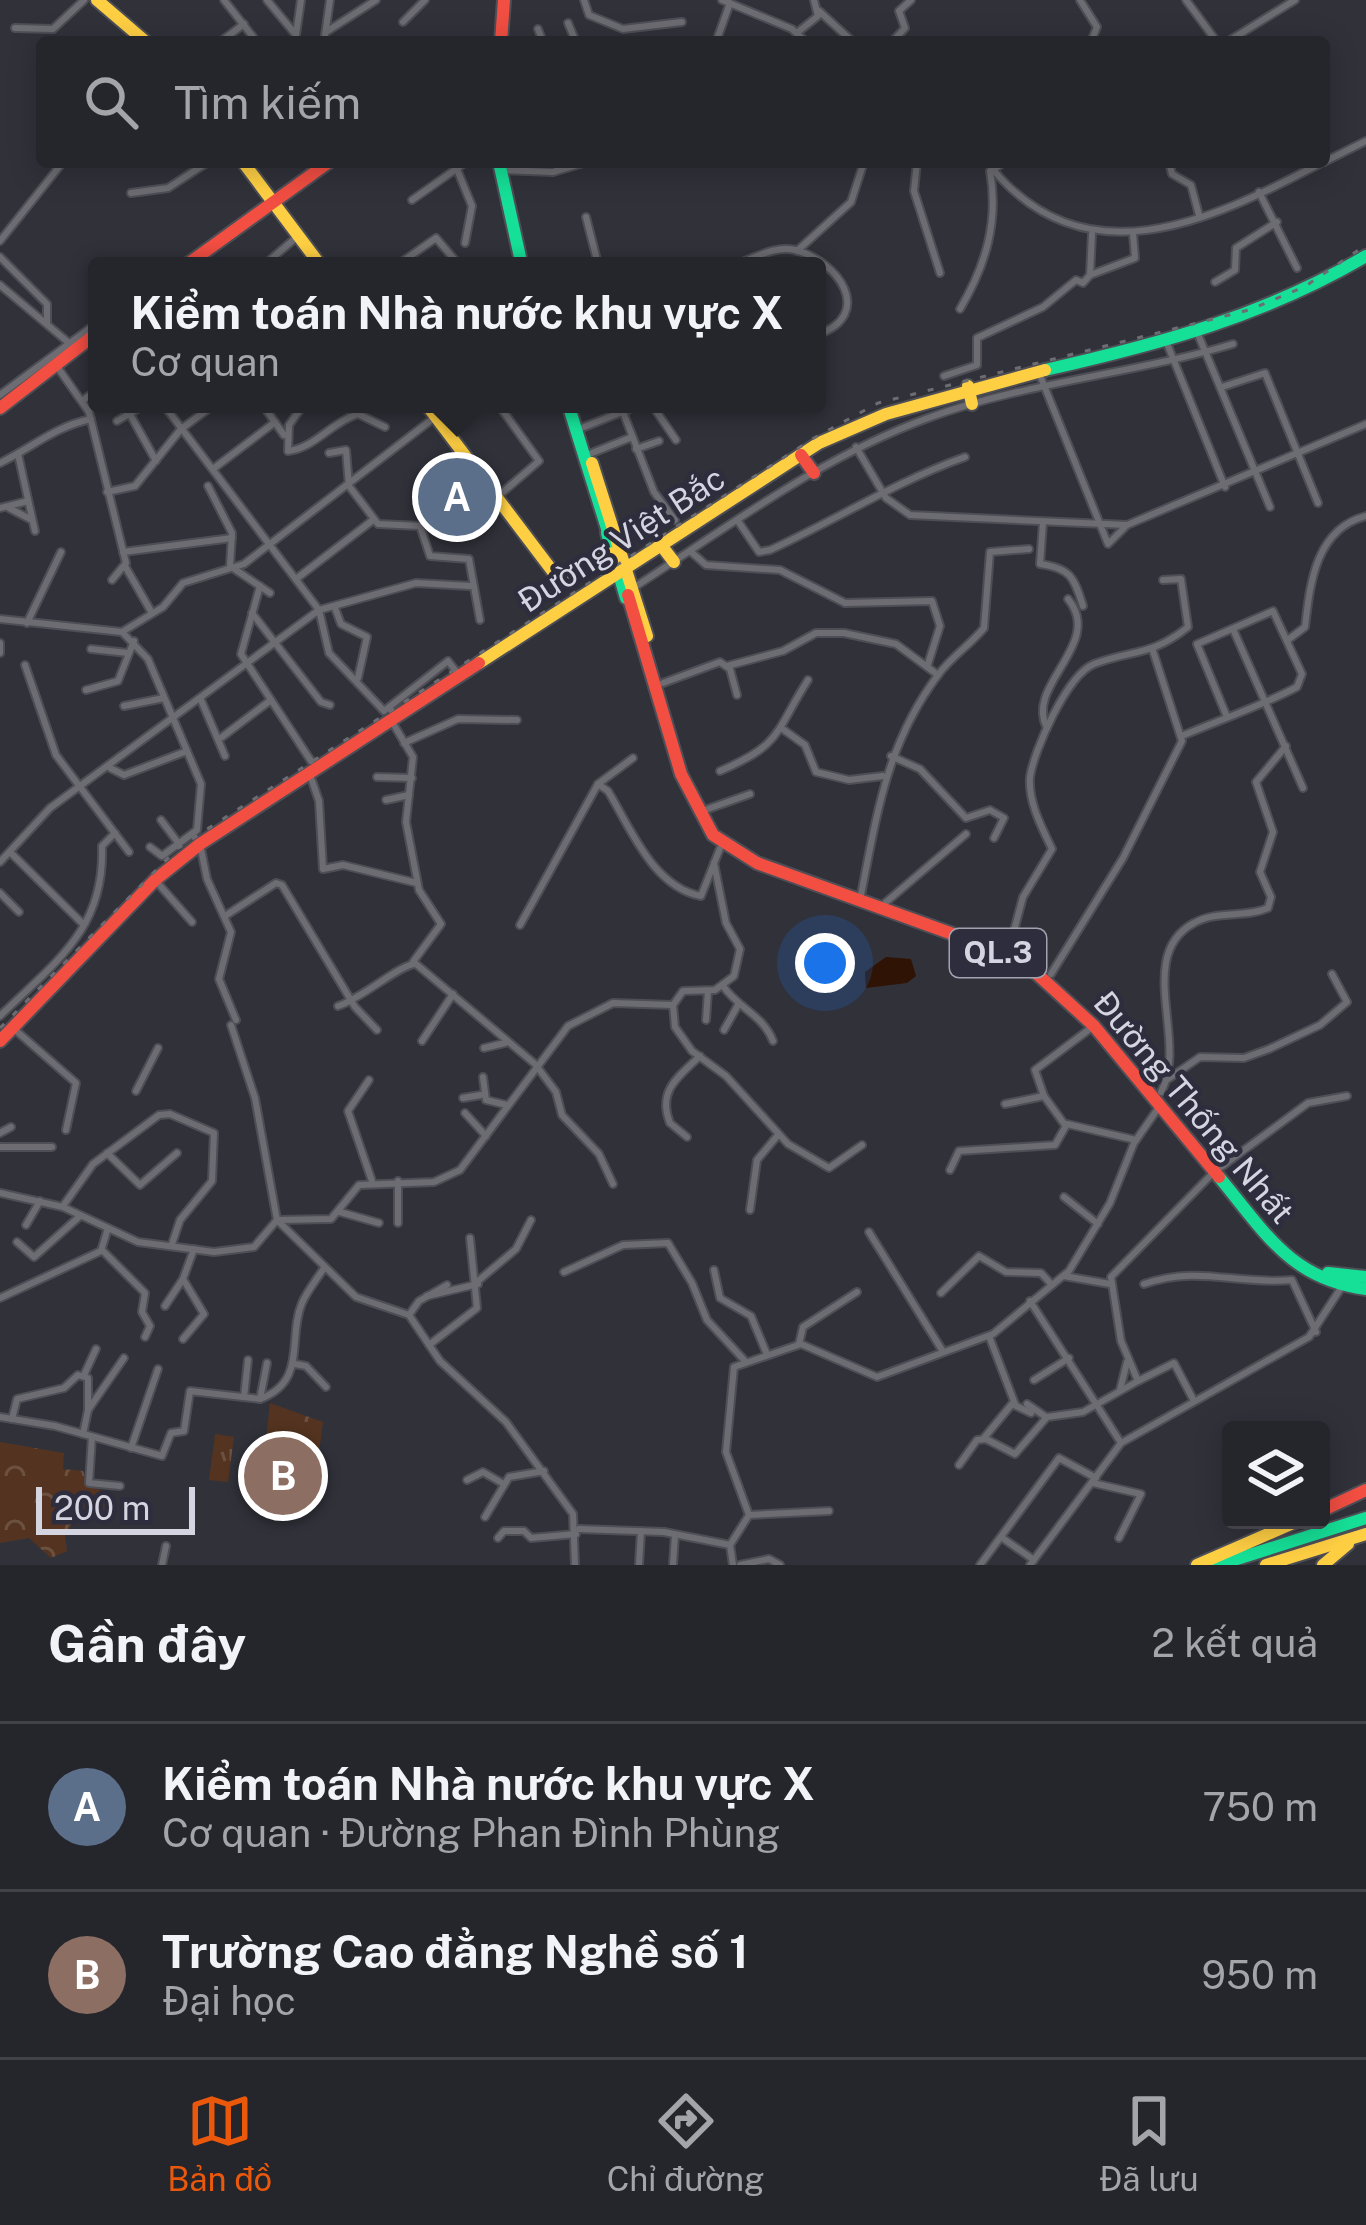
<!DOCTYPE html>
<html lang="vi">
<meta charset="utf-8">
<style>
:root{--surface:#25252c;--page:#2d2d34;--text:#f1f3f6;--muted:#a3a5a9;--line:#424248;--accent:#ea580c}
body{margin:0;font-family:"Public Sans",sans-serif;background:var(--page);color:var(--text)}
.controls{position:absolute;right:36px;bottom:36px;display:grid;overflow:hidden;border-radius:12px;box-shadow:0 6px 30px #0003}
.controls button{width:108px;height:108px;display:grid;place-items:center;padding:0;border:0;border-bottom:3px solid var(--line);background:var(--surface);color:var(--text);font:60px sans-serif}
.scale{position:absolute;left:36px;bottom:30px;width:159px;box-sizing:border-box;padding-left:12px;border:6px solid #d4d5e0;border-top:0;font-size:33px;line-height:42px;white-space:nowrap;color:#d4d5e0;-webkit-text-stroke:9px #2d2d3e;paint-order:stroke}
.you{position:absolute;left:825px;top:963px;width:42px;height:42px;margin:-30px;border:9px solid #fff;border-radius:50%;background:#1a73e8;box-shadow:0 0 0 18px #1a73e833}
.badge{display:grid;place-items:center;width:78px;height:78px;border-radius:50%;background:var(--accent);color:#fff;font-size:39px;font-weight:700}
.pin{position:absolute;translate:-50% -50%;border:6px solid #fff;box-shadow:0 3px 12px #0006}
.popup{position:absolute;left:88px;top:257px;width:738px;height:156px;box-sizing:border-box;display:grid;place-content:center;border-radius:12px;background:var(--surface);filter:drop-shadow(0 3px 9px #0005);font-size:39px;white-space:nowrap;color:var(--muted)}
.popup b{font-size:45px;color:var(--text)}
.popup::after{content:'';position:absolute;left:50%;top:100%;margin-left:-24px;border:24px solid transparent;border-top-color:var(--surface)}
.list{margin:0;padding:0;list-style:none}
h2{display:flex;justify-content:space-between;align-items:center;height:156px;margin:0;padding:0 48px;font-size:51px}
h2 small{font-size:39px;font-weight:400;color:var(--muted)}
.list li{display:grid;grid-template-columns:78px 1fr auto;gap:36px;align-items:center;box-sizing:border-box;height:168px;padding:0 48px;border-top:3px solid var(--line)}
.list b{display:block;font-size:45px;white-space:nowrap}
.list p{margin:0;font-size:39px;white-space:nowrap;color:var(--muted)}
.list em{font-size:39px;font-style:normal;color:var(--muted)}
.icon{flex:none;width:66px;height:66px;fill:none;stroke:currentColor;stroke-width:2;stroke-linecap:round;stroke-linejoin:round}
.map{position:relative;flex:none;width:1366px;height:1565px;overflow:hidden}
.search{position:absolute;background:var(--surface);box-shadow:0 6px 30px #0003;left:36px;right:36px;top:36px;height:132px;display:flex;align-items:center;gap:30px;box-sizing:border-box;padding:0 42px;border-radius:12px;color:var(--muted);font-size:45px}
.sheet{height:492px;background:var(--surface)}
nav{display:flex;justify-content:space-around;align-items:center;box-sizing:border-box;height:168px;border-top:3px solid var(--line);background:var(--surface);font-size:33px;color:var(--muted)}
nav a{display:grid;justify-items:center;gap:6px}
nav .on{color:var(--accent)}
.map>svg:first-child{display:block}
</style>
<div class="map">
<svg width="1366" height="1565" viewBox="0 0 1366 1565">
<defs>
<pattern id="grass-tufts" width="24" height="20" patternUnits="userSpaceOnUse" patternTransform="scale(3)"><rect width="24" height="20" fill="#543420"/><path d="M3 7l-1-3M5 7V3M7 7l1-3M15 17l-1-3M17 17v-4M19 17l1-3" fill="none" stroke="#6c5040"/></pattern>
<pattern id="forest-crowns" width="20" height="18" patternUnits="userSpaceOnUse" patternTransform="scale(3)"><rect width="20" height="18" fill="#543420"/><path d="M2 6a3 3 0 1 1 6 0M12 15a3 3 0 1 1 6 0" fill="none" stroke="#6c5040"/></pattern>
</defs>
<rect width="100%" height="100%" fill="#31313a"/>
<path fill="url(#grass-tufts)" d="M215 1434 234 1437 228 1482 209 1480Z"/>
<g fill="url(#forest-crowns)">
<path d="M270 1403 323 1422 317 1468 303 1470 297 1481 262 1477Z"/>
<path d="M0 1442 64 1453 63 1469 83 1471 88 1486 106 1492 105 1510 81 1509 65 1536 67 1551 51 1558 29 1538 0 1543Z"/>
</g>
<path fill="#2f1305" d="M886 957 911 959 916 976 907 983 866 988 865 972Z"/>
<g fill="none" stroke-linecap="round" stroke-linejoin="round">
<defs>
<g id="street">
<path d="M224 0 257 42"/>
<path d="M267 0 296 35"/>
<path d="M584 0 589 15 623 29 682 22"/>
<path d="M722 0 792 29 806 42"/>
<path d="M1080 0 1097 27 1091 42"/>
<path d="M1186 0 1217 42"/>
<path d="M819 11 853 42"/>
<path d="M403 22 425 0"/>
<path d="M568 23 576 42"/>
<path d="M15 28 53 29 84 0"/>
<path d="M538 29 543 42"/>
<path d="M326 32 376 0"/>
<path d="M798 32 818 16 814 0"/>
<path d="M220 42 244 24"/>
<path d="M295 42 301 0"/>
<path d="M324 42 330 0"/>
<path d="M716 42 730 3"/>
<path d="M892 42 905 28 899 11 911 0"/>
<path d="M1227 42 1295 0"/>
<path d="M454 162 472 206 465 243"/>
<path d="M917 162 914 191 940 273"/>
<path d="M987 162C1081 284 1211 221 1323 162"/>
<path d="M1169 162 1172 174 1191 185 1199 215"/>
<path d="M1324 162 1366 141"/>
<path d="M504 170 553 172 587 162"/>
<path d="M993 170 1004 162"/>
<path d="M1259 192 1297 268"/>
<path d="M131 193 168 188 208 162"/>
<path d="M412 200 466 162"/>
<path d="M586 217 597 260 587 266"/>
<path d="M0 241 63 162"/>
<path d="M797 251 851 202 864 162"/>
<path d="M0 257 47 304V323"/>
<path d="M263 266 298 236"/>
<path d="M396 266 436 238 460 266"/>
<path d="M729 266C752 261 771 245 795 250 838 261 876 314 817 335"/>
<path d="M1090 275 1092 234"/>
<path d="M1215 282 1235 270 1236 248 1277 222"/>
<path d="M0 285 69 343"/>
<path d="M960 309C986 265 999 221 990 171"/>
<path d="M1197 332 1270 507"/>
<path d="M1166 341 1225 487"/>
<path d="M56 365 89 412 126 563 112 580"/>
<path d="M1039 373 1108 544 1125 527"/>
<path d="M944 376 977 365V338L1043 307 1076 280 1083 283 1090 275 1135 258 1133 233"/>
<path d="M1222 387 1265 373 1318 503"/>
<path d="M0 395 97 323"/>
<path d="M82 401 97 390"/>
<path d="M262 404 284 435"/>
<path d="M304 404 289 425 288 451C315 448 330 423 358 414L385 427"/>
<path d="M652 405 676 440"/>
<path d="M623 412 654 492 675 520"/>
<path d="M131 416 156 461"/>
<path d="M117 421 146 404"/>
<path d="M579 429 642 404"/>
<path d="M856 447 886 498 910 515 1127 525 1366 424"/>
<path d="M636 449 659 441"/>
<path d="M329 453 346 450 349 486 378 524 420 526 430 556 469 559 480 620"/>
<path d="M18 454 35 531"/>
<path d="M587 455 632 437"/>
<path d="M0 463C33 447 54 427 91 419"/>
<path d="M213 469 275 422"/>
<path d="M208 486 232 533 230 566 270 593"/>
<path d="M107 492 135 486 181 429 215 404"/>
<path d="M496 498 539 461 498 404"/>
<path d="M0 508 28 501"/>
<path d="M9 508 32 520"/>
<path d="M738 521 759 552 770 550C836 520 897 481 965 457"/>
<path d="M1043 522 1040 564C1070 568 1074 577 1083 606"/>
<path d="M690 551 706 565 780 570 845 603 932 601 940 626 928 664"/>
<path d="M123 552 232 538"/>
<path d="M125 566 152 613"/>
<path d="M296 579 373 520"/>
<path d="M260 586 241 654 311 761"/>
<path d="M633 588C728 527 821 457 928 418 1026 382 1133 374 1233 344"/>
<path d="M335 608 341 624 367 637 358 678"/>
<path d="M252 613 321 702 330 705"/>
<path d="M0 619 122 632 163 607 183 583 244 564 452 404"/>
<path d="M27 623 61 552"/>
<path d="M1233 629 1303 788"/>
<path d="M123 633 148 659 201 784 197 830 162 856 150 847"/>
<path d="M1289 639 1305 627C1310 585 1315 529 1366 516"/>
<path d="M0 643V653"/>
<path d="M91 649 128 653"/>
<path d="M25 665 56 755 129 852"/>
<path d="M727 666 783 651 816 633H844L896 644 938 675"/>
<path d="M459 675 448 661 384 711 329 653 319 610 416 583 470 586"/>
<path d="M663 683 720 662 730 669 737 695"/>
<path d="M86 690 118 681 134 641"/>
<path d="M201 700 225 756"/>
<path d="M124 706 164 698"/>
<path d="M391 720 413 757 406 822 419 890 441 924 413 962"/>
<path d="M1047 728C1024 685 1105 644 1068 599"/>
<path d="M784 730 805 745 816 772 849 780 883 776"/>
<path d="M1184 735C1222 719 1261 706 1297 687L1302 674 1273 611 1197 644 1227 717"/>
<path d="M222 737 271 700"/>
<path d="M404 743 458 719 517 720"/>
<path d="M891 756 920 769 966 818 990 810 1004 818 994 838"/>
<path d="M110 768 124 775 187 751"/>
<path d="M720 771C783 744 774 733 808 680"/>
<path d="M309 772 319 801 323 869 343 865 417 883"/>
<path d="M377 777 412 778"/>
<path d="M598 784 633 758"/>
<path d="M386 800 409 795"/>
<path d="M705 810 750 794"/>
<path d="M161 820 179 844"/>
<path d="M200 844 207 879 231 932 219 979 236 1020"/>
<path d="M12 854 82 923"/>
<path d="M0 862 50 808 319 610 163 404"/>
<path d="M155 880 192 922"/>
<path d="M0 893 19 912"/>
<path d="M861 895C877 813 887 743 938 675 951 657 970 645 984 628L990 552 1029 549"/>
<path d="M885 903 966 834"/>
<path d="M225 916 276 883 282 885 355 1007 377 1030"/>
<path d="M520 925 598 784 608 791C631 829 653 887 701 896L721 846"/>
<path d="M1009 949 1023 897 1052 849C1042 828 1028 802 1030 777 1034 750 1067 675 1094 664 1134 649 1150 657 1188 627L1181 579 1163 580"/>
<path d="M1051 974 1123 858 1182 741 1153 651"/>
<path d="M723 986C738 1008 763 1015 773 1041"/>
<path d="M673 1005 675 1027 692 1051 726 1076 788 1144 829 1168 862 1145"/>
<path d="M338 1006C361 999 402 963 416 964L535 1064 556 1092 562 1115 599 1154 613 1184"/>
<path d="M0 1016C55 962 105 930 102 846L115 833"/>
<path d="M706 1020 708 991"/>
<path d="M231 1025 255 1098 277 1220 356 1297 409 1315 440 1361 506 1422 573 1514 575 1565"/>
<path d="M13 1028 76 1083 66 1130"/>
<path d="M724 1030 738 1005"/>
<path d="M422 1041 453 994"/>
<path d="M484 1048 505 1043"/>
<path d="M483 1077 486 1100 507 1105"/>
<path d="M1168 1079 1200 1057 1244 1058 1269 1049 1320 1025 1347 1002 1332 974"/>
<path d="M369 1080 348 1111 372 1181"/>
<path d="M136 1091 158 1048"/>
<path d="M1161 1092C1189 1043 1134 955 1194 923 1217 910 1246 918 1268 908L1271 897 1260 872 1273 832 1256 782 1286 746"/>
<path d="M1044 1096 1035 1070 1091 1028"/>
<path d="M463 1098 481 1095"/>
<path d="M1005 1104 1044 1096 1065 1125"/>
<path d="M465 1113 486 1136"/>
<path d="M0 1133 11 1127"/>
<path d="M687 1137 670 1123C657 1091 678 1077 700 1056"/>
<path d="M0 1147H52"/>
<path d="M107 1153 140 1185 177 1153"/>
<path d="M1221 1167 1308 1103 1347 1096"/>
<path d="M950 1170 959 1151 1055 1145 1067 1124 1136 1140"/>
<path d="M0 1193 63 1207 138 1242 214 1252 254 1247 277 1220 331 1219 359 1185 434 1182 460 1170 568 1026 613 1003 673 1005 683 991 715 990 734 976 740 949 726 923 714 863"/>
<path d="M1064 1197 1098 1224"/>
<path d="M63 1206 93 1164 159 1115 170 1114 214 1133 212 1181 180 1220 172 1244"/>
<path d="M750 1210 757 1160 778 1135"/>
<path d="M340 1212 379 1223"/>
<path d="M398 1223V1181"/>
<path d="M26 1225 40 1201"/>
<path d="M869 1232 942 1350"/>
<path d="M17 1242 34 1257 80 1216"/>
<path d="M102 1250 145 1293 142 1312 150 1326 145 1337"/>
<path d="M714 1270 720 1298 751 1316 766 1352"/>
<path d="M564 1272 623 1245 668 1243 692 1283 707 1320 745 1361"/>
<path d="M1064 1276 1110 1284"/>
<path d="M478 1281 516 1249 531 1220"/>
<path d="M1144 1284C1200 1265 1233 1285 1292 1280L1316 1332"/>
<path d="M941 1293 979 1256 1006 1272 1041 1273 1052 1285"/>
<path d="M427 1296 478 1284"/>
<path d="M0 1298 101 1251 108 1228"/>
<path d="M1030 1301 1121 1443"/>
<path d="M165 1306 183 1279"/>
<path d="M409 1315 419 1301 447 1285"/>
<path d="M989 1336 1015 1404"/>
<path d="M183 1339 204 1314 183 1279 194 1249"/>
<path d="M799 1344 803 1327 857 1292"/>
<path d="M429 1345 477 1308 470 1238"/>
<path d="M295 1364 306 1366 326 1387"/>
<path d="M84 1375 96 1349"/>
<path d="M1034 1380 1069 1358"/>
<path d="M1138 1381 1174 1363 1194 1401"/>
<path d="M1120 1390 1127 1362"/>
<path d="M244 1397 248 1360"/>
<path d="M260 1399 267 1363"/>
<path d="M1027 1404 1046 1417"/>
<path d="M0 1417 55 1426 162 1456 171 1433 184 1431 190 1391 260 1399C308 1381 287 1338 302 1303 307 1291 317 1279 324 1268"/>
<path d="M12 1419 17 1399 64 1388 78 1375 88 1378V1410"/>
<path d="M83 1434 88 1410 124 1358"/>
<path d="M92 1437 89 1483 120 1486"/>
<path d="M984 1438 1012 1404 1031 1413"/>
<path d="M131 1448 158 1369"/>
<path d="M959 1465 977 1440 986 1439 1015 1454 1047 1417 1083 1412 1138 1381 1121 1341 1111 1277 1212 1174"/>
<path d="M467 1480 483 1472 502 1483"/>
<path d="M1093 1483 1141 1494 1119 1538"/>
<path d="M749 1515 829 1511"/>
<path d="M485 1517 509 1477 544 1471"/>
<path d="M579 1529 664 1532 730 1545"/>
<path d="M1001 1537 1034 1560"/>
<path d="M498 1538 504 1531H524L531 1538 576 1534"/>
<path d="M162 1565 166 1546"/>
<path d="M639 1565 641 1531"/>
<path d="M673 1565 675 1535"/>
<path d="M733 1565 730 1545 749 1515 726 1452 734 1367 801 1344 877 1377 993 1334 1069 1271 1110 1203 1134 1143 1159 1107"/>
<path d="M740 1565 769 1559 780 1565"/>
<path d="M980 1565 1059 1458 1096 1478"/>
<path d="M1030 1565 1121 1443 1309 1337 1341 1288"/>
</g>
<g id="fast">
<path d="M499 162 522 266"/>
<path d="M1045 370C1160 344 1264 316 1366 256"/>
<path d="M568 404 609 535"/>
<path d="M607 533 626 598"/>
<path d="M1219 1177C1265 1232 1290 1279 1366 1289"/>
<path d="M1328 1273 1366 1277"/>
<path d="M1218 1565 1366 1518"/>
</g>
<g id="slow">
<path d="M97 0 146 42"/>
<path d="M243 162 321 266"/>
<path d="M968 386 972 404"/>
<path d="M426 404 557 577 613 553"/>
<path d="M592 463 647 636"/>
<path d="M661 545 674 562"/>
<path d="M479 663 819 443 886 414 1045 370"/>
<path d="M1197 1565 1300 1520"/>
<path d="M1266 1565 1366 1534"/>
<path d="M1323 1565 1348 1544"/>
</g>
<g id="jam">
<path d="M501 42 504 0"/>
<path d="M185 266 329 162"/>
<path d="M0 408 97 333"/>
<path d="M801 455 814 473"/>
<path d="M628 595 681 774 713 835 757 863 972 941 1035 972 1094 1026 1219 1177"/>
<path d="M0 1041 155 880 200 844 479 663"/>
<path d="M1321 1511 1366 1490"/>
</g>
</defs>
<use href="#street" stroke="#4e4e56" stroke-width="10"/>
<use href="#fast" stroke="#4e4e56" stroke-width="16"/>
<use href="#slow" stroke="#4e4e56" stroke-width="16"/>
<use href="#jam" stroke="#4e4e56" stroke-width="16"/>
<use href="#street" stroke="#6c6c72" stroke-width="6"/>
<use href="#fast" stroke="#16e098" stroke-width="12"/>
<use href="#slow" stroke="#ffcf43" stroke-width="12"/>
<use href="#jam" stroke="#f24e42" stroke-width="12"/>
<path stroke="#6c6c72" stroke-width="3" stroke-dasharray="6 12" stroke-linecap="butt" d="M0 1028 178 848 814 438 878 403 1249 310 1304 287 1366 245"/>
</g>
<g text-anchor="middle" stroke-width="9" stroke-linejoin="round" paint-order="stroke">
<rect fill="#2d2d3e" stroke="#a2a3af" stroke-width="3" x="950" y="929" width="96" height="48" rx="9"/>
<g font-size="30" font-weight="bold" fill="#d4d5e0">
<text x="998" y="963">QL.3</text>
</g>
<g font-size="33" fill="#d4d5e0" stroke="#2d2d3e">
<text transform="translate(621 539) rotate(-33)" y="12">Đường Việt Bắc</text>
<text transform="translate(1194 1107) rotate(50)" y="12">Đường Thống Nhất</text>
</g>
</g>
</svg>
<div class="controls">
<button><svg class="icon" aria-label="layers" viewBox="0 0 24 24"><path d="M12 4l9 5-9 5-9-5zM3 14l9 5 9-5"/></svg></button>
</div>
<div class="scale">200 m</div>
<div class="you"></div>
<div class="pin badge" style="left:457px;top:497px;background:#5c6f8a">A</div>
<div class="popup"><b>Kiểm toán Nhà nước khu vực X</b>Cơ quan</div>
<div class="pin badge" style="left:283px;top:1476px;background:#8d6e63">B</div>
<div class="search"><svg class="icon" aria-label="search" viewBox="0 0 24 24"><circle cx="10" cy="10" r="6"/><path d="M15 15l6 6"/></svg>Tìm kiếm</div>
</div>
<section class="sheet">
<h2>Gần đây<small>2 kết quả</small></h2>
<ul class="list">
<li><span class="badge" style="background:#5c6f8a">A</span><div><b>Kiểm toán Nhà nước khu vực X</b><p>Cơ quan · Đường Phan Đình Phùng</p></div><em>750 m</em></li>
<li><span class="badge" style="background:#8d6e63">B</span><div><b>Trường Cao đẳng Nghề số 1</b><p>Đại học</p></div><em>950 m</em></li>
</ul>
</section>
<nav>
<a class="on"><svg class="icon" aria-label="map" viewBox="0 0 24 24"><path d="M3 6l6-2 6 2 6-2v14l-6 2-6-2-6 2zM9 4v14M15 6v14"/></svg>Bản đồ</a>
<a><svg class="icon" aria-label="directions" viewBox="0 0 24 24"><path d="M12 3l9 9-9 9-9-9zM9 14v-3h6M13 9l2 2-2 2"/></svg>Chỉ đường</a>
<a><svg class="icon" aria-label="saved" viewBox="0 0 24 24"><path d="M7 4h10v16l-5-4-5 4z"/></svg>Đã lưu</a>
</nav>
